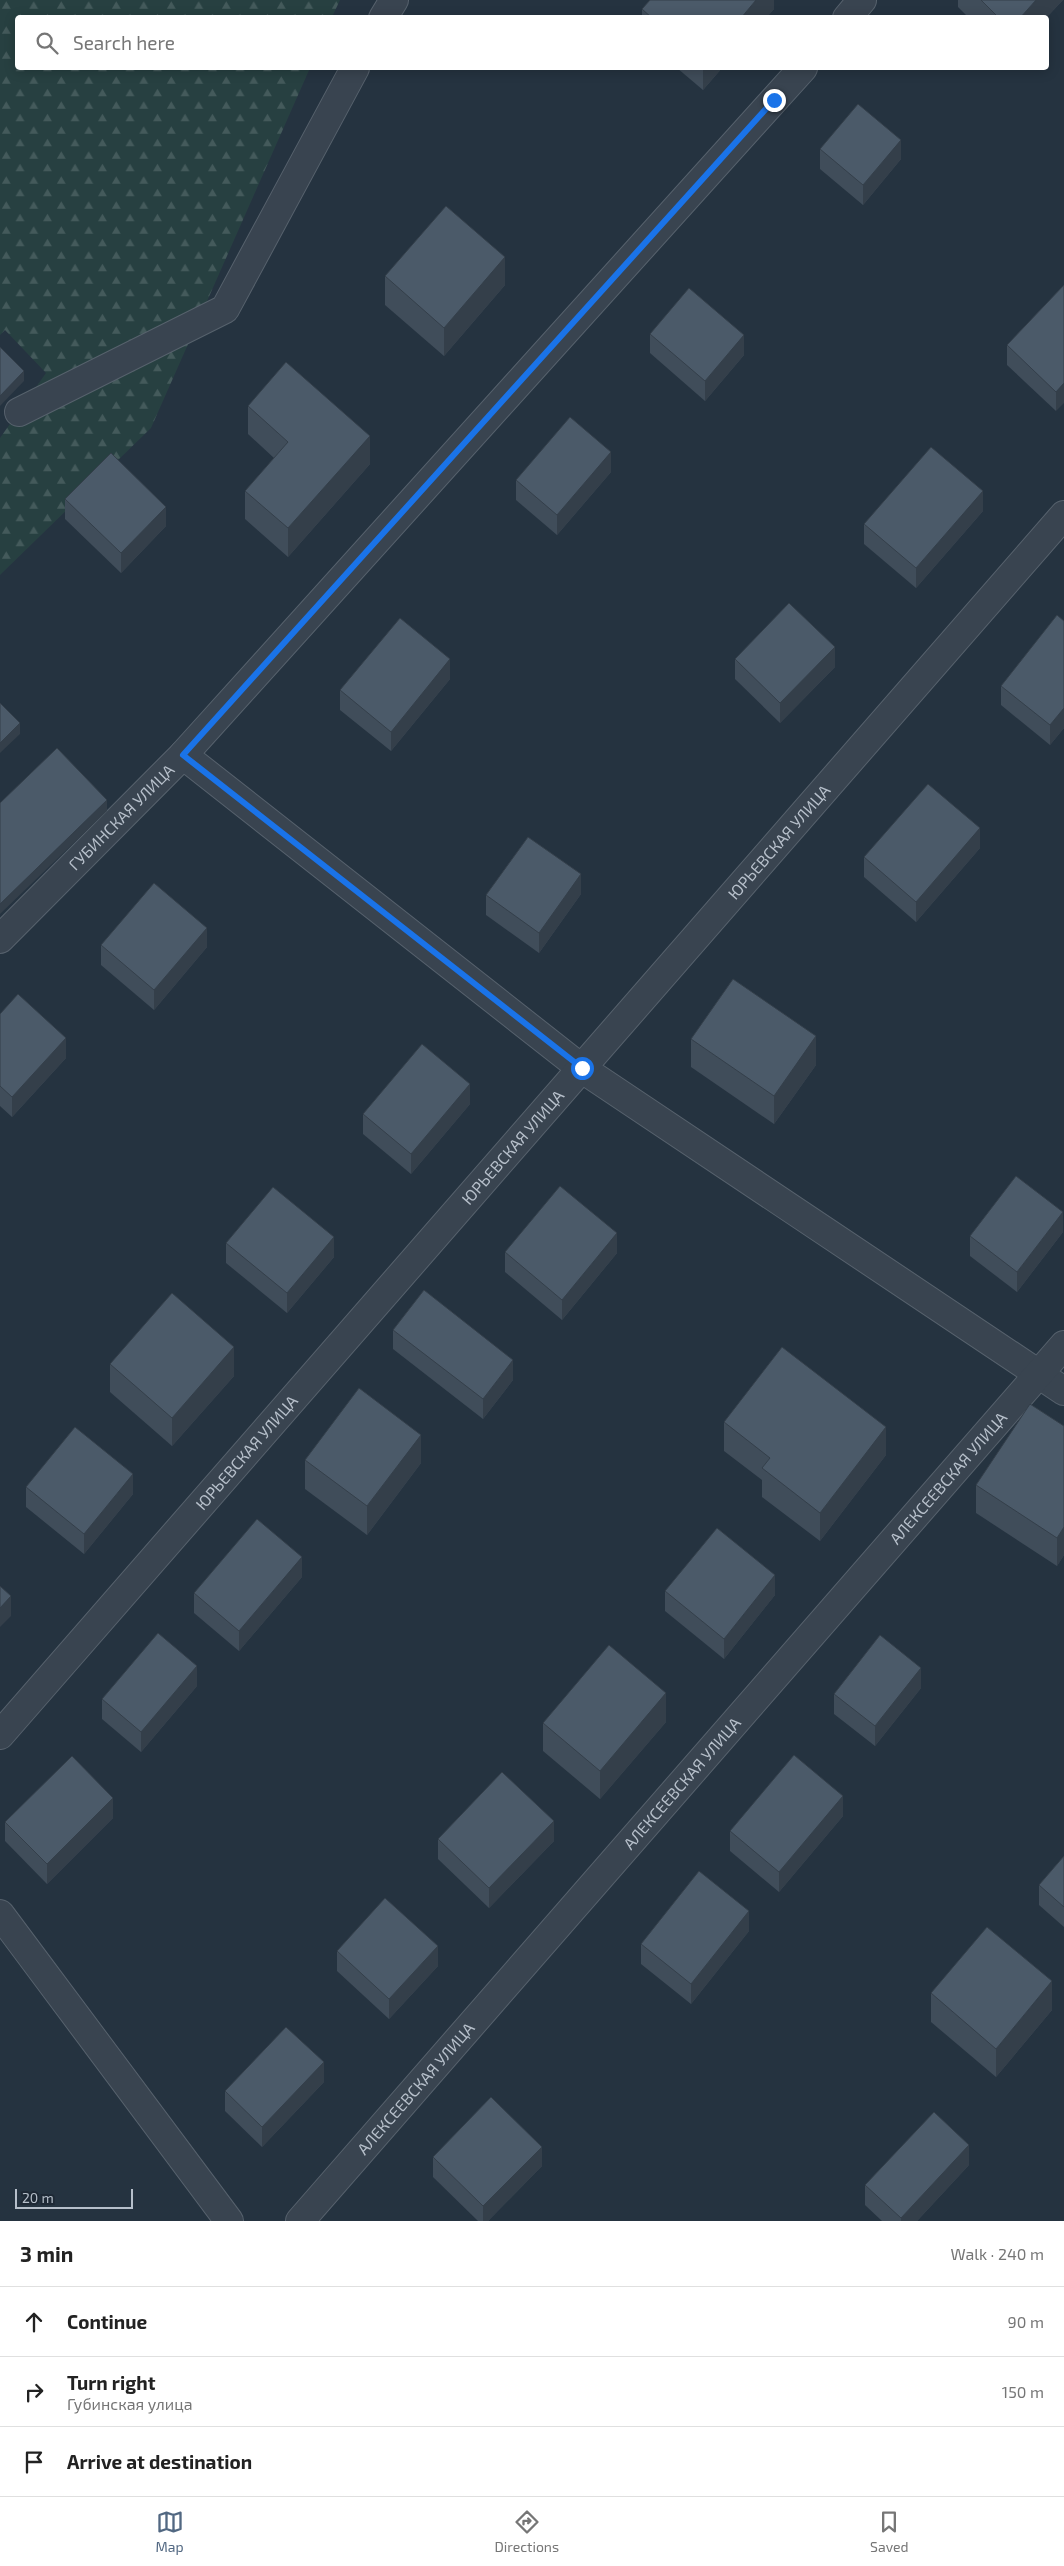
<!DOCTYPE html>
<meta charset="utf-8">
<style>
:root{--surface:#fff;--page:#f6f6f6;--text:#222;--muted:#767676;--line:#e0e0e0;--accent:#526882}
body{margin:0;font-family:"Exo 2",sans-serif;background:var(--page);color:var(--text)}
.scale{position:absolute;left:15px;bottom:12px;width:118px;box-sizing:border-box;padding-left:5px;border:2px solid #b6bfca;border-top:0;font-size:14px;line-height:18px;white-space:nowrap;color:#b6bfca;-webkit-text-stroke:4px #1e2935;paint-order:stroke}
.stop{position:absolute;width:15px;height:15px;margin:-11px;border:4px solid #1a73e8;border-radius:50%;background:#fff}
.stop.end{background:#1a73e8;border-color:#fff;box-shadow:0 1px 5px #0008}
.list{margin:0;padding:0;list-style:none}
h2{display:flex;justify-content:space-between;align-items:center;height:65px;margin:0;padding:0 20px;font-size:21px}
h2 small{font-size:16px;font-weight:400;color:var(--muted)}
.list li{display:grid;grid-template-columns:32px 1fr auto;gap:15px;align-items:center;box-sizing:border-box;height:70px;padding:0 20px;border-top:1px solid var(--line)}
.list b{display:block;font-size:19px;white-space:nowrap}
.list p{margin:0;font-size:16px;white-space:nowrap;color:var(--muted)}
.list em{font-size:16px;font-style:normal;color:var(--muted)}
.icon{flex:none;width:28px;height:28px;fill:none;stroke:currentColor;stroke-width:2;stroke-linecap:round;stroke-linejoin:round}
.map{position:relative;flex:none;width:1064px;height:2221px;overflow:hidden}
.search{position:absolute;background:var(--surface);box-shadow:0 2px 12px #0003;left:15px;right:15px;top:15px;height:55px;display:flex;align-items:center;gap:12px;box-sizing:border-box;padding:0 18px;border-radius:5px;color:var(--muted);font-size:19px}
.sheet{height:275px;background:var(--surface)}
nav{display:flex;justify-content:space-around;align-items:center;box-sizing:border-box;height:70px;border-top:1px solid var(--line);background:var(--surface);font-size:14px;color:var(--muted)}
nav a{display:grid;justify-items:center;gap:2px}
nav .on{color:var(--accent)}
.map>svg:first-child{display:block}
</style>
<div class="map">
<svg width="1064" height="2221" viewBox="0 0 1064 2221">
<defs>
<pattern id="forest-firs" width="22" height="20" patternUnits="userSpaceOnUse" patternTransform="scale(1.25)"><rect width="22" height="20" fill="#274041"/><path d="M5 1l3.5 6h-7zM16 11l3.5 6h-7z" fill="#445a5b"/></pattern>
</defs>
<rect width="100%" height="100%" fill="#253340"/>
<path fill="url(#forest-firs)" d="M0 0H340L332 17 18 18V68H310L151 428 0 575V438L46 373 5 330 0 335Z"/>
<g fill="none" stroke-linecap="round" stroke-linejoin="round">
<defs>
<g id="minor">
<path d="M383 18 394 0"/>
<path d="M847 18 862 0"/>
<path d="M19 412 225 309 355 68"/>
<path d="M183 755 581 1068 1064 1391"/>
<path id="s1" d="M0 939 183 755 803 68"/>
<path id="s2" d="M0 1735 1064 515"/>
<path d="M0 1914 229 2221"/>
<path id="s3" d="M300 2221 1064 1345"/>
</g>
</defs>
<use href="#minor" stroke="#57626d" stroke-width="30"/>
<use href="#minor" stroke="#394450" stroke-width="28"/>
</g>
<g fill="#404d5a">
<path d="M774 0V9L766 18H642V9Z"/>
<path d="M958 0H1063L1046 18H969L958 7Z"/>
<path d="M677 68H722L703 90Z"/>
<path d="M820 149 901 159 863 205 820 169Z"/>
<path d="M385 276 505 285 444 356 385 305Z"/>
<path d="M1064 285 1056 411 1007 365V345Z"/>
<path d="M650 334 744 355 705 401 650 353Z"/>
<path d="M248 406 370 464 288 557 245 519V491L274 458 248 434Z"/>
<path d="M611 472 557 535 516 500V480Z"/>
<path d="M65 499 166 526 121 573 65 519Z"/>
<path d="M983 511 916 588 864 544V524Z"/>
<path d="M1064 621V728L1050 745 1001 705V686Z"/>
<path d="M735 659 835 667 780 723 735 679Z"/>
<path d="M450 679 391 751 340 710V690Z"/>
<path d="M980 848 916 922 864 877V857Z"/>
<path d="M581 894 539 953 486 915V895Z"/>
<path d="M101 945 207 947 154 1010 101 965Z"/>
<path d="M0 1014 66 1058 12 1117 0 1106Z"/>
<path d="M691 1039 816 1065 774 1124 691 1067Z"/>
<path d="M470 1104 411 1174 363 1134V1114Z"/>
<path d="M1063 1232 1017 1292 970 1256V1236Z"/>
<path d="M226 1243 334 1257 287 1313 226 1263Z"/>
<path d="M505 1252 617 1253 562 1320 505 1272Z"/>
<path d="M393 1330 513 1380 483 1419 393 1349Z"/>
<path d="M110 1364 234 1376 172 1446 110 1392Z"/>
<path d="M724 1422 886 1455 820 1541 762 1497V1480L724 1451Z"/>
<path d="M1064 1426V1555L1057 1566 976 1513V1485Z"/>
<path d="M305 1460 421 1463 367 1535 305 1489Z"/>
<path d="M26 1487 133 1494 84 1554 26 1507Z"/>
<path d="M302 1577 239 1651 194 1613V1593Z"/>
<path d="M665 1591 775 1595 724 1659 665 1611Z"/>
<path d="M197 1686 141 1752 102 1719V1699Z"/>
<path d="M921 1688 875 1746 834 1714V1694Z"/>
<path d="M666 1722 600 1799 543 1751V1723Z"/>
<path d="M843 1816 779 1892 730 1851V1831Z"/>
<path d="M113 1818 47 1884 5 1841V1822Z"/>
<path d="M438 1839 554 1841 489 1908 438 1859Z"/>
<path d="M1064 1856V1927L1039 1905V1885Z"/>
<path d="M749 1931 691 2004 641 1964V1944Z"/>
<path d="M337 1951 438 1966 389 2019 337 1971Z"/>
<path d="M931 1993 1052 2010 996 2077 931 2022Z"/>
<path d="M324 2082 262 2147 225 2111V2091Z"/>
<path d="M433 2157 542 2166 488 2221H478L433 2177Z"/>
<path d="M969 2165 917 2221H882L865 2205V2185Z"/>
</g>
<g fill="#343f4a">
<path d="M756 0H774V9L766 18H741Z"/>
<path d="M1036 0H1063L1046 18H1020Z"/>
<path d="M703 68H722L703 90Z"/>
<path d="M901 140V159L863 205V185Z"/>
<path d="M505 257V285L444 356V328Z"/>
<path d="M744 335V355L705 401V381Z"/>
<path d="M24 371V381L0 406V396Z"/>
<path d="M1064 383V403L1056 411V392Z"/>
<path d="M370 436V464L288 557V528Z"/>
<path d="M611 452V472L557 535V515Z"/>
<path d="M983 491V511L916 588V568Z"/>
<path d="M166 507V526L121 573V553Z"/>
<path d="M835 647V667L780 723V703Z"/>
<path d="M450 659V679L391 751V732Z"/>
<path d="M1064 708V728L1050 745V725Z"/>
<path d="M20 723V734L0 753V743Z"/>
<path d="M107 800V811L0 914V904Z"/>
<path d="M980 828V848L916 922V902Z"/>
<path d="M581 874V894L539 953V933Z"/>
<path d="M207 928V947L154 1010V990Z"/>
<path d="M816 1036V1065L774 1124V1096Z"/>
<path d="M66 1038V1058L12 1117V1097Z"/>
<path d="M470 1084V1104L411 1174V1154Z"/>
<path d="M1063 1212V1232L1017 1292V1272Z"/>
<path d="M617 1233V1253L562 1320V1300Z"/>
<path d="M334 1237V1257L287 1313V1293Z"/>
<path d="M234 1347V1376L172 1446V1418Z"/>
<path d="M513 1360V1380L483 1419V1399Z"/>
<path d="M886 1427V1455L820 1541V1513Z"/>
<path d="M421 1435V1463L367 1535V1506Z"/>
<path d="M133 1474V1494L84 1554V1534Z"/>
<path d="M1064 1527V1555L1057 1566V1538Z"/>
<path d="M302 1557V1577L239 1651V1631Z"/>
<path d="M775 1575V1595L724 1659V1639Z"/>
<path d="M11 1596V1616L0 1627V1608Z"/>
<path d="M197 1666V1686L141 1752V1732Z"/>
<path d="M921 1668V1688L875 1746V1726Z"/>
<path d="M666 1693V1722L600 1799V1771Z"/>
<path d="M843 1796V1816L779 1892V1872Z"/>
<path d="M113 1798V1818L47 1884V1864Z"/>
<path d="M554 1821V1841L489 1908V1888Z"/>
<path d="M749 1911V1931L691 2004V1984Z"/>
<path d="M438 1946V1966L389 2019V1999Z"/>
<path d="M1052 1981V2010L996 2077V2049Z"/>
<path d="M324 2062V2082L262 2147V2127Z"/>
<path d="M969 2145V2165L917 2221H901V2218Z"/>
<path d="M542 2147V2166L488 2221H483V2206Z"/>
</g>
<g fill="#4b5a69" stroke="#343f4a">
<path d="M650 0H756L741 18H652L642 9Z"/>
<path d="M981 0H1036L1020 18H999Z"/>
<path d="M858 104 901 140 863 185 820 149Z"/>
<path d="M446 206 505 257 444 328 385 276Z"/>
<path d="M1064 285V383L1056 392 1007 345Z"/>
<path d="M689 288 744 335 705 381 650 334Z"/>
<path d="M0 347 24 371 0 396Z"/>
<path d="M286 362 370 436 288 528 245 491 288 442 248 406Z"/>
<path d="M570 417 611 452 557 515 516 480Z"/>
<path d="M931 447 983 491 916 568 864 524Z"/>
<path d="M111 453 166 507 121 553 65 499Z"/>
<path d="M789 603 835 647 780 703 735 659Z"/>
<path d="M1057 615 1064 621V708L1050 725 1001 686Z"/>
<path d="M400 618 450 659 391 732 340 690Z"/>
<path d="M0 703 20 723 0 743Z"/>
<path d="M57 748 107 800 0 904V803Z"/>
<path d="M928 784 980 828 916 902 864 857Z"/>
<path d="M528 837 581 874 539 933 486 895Z"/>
<path d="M154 883 207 928 154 990 101 945Z"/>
<path d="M733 979 816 1036 774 1096 691 1039Z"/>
<path d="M18 994 66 1038 12 1097 0 1086V1014Z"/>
<path d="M422 1044 470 1084 411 1154 363 1114Z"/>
<path d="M1016 1176 1063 1212 1017 1272 970 1236Z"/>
<path d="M560 1186 617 1233 562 1300 505 1252Z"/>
<path d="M273 1187 334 1237 287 1293 226 1243Z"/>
<path d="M424 1290 513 1360 483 1399 393 1330Z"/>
<path d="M172 1293 234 1347 172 1418 110 1364Z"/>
<path d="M782 1347 886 1427 820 1513 762 1468 770 1458 724 1422Z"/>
<path d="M359 1388 421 1435 367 1506 305 1460Z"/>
<path d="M1030 1404 1064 1426V1527L1057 1538 976 1485Z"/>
<path d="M75 1427 133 1474 84 1534 26 1487Z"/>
<path d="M257 1519 302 1557 239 1631 194 1593Z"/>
<path d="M717 1528 775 1575 724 1639 665 1591Z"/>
<path d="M0 1586 11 1596 0 1608Z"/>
<path d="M158 1633 197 1666 141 1732 102 1699Z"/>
<path d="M880 1635 921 1668 875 1726 834 1694Z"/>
<path d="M609 1645 666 1693 600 1771 543 1723Z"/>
<path d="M794 1755 843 1796 779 1872 730 1831Z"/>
<path d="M72 1756 113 1798 47 1864 5 1822Z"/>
<path d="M502 1772 554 1821 489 1888 438 1839Z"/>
<path d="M1064 1856V1907L1039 1885Z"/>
<path d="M699 1871 749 1911 691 1984 641 1944Z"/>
<path d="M385 1898 438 1946 389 1999 337 1951Z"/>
<path d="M987 1927 1052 1981 996 2049 931 1993Z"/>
<path d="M286 2027 324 2062 262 2127 225 2091Z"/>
<path d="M491 2097 542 2147 483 2206 433 2157Z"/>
<path d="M934 2112 969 2145 901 2218 865 2185Z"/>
</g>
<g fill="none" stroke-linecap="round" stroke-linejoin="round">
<path stroke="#1a73e8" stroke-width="6" d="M582 1068 183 755 774 100"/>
</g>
<g text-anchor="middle" stroke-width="4.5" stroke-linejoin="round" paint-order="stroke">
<g font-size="16" fill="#b6bfca" stroke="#1e2935">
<text dy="6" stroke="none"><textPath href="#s1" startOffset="172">ГУБИНСКАЯ УЛИЦА</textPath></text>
<text dy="6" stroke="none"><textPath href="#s2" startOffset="1185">ЮРЬЕВСКАЯ УЛИЦА</textPath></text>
<text dy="6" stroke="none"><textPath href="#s2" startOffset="780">ЮРЬЕВСКАЯ УЛИЦА</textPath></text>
<text dy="6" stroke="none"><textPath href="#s2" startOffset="375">ЮРЬЕВСКАЯ УЛИЦА</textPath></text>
<text dy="6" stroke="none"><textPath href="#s3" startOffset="986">АЛЕКСЕЕВСКАЯ УЛИЦА</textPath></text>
<text dy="6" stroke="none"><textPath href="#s3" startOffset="581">АЛЕКСЕЕВСКАЯ УЛИЦА</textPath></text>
<text dy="6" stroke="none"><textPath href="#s3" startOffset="176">АЛЕКСЕЕВСКАЯ УЛИЦА</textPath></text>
</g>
</g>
</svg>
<div class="scale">20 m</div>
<div class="stop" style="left:582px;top:1068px"></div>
<div class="stop end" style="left:774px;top:100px"></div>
<div class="search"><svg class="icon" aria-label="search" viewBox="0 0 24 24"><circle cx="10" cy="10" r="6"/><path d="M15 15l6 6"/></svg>Search here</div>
</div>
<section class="sheet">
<h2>3 min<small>Walk · 240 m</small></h2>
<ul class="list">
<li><svg class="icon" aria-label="ahead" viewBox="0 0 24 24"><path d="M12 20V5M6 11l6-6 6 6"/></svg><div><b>Continue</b></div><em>90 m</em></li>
<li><svg class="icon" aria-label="right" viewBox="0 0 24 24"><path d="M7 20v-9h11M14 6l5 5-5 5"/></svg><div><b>Turn right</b><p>Губинская улица</p></div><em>150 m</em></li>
<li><svg class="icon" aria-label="arrive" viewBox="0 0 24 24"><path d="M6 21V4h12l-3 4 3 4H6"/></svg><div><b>Arrive at destination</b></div></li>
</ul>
</section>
<nav>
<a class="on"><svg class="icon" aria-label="map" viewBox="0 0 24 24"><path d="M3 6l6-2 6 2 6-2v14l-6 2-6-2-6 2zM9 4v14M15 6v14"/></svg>Map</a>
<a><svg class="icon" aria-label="directions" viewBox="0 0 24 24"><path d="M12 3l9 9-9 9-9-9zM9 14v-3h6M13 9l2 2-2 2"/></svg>Directions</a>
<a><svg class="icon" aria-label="saved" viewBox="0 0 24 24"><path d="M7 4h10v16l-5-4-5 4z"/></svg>Saved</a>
</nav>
